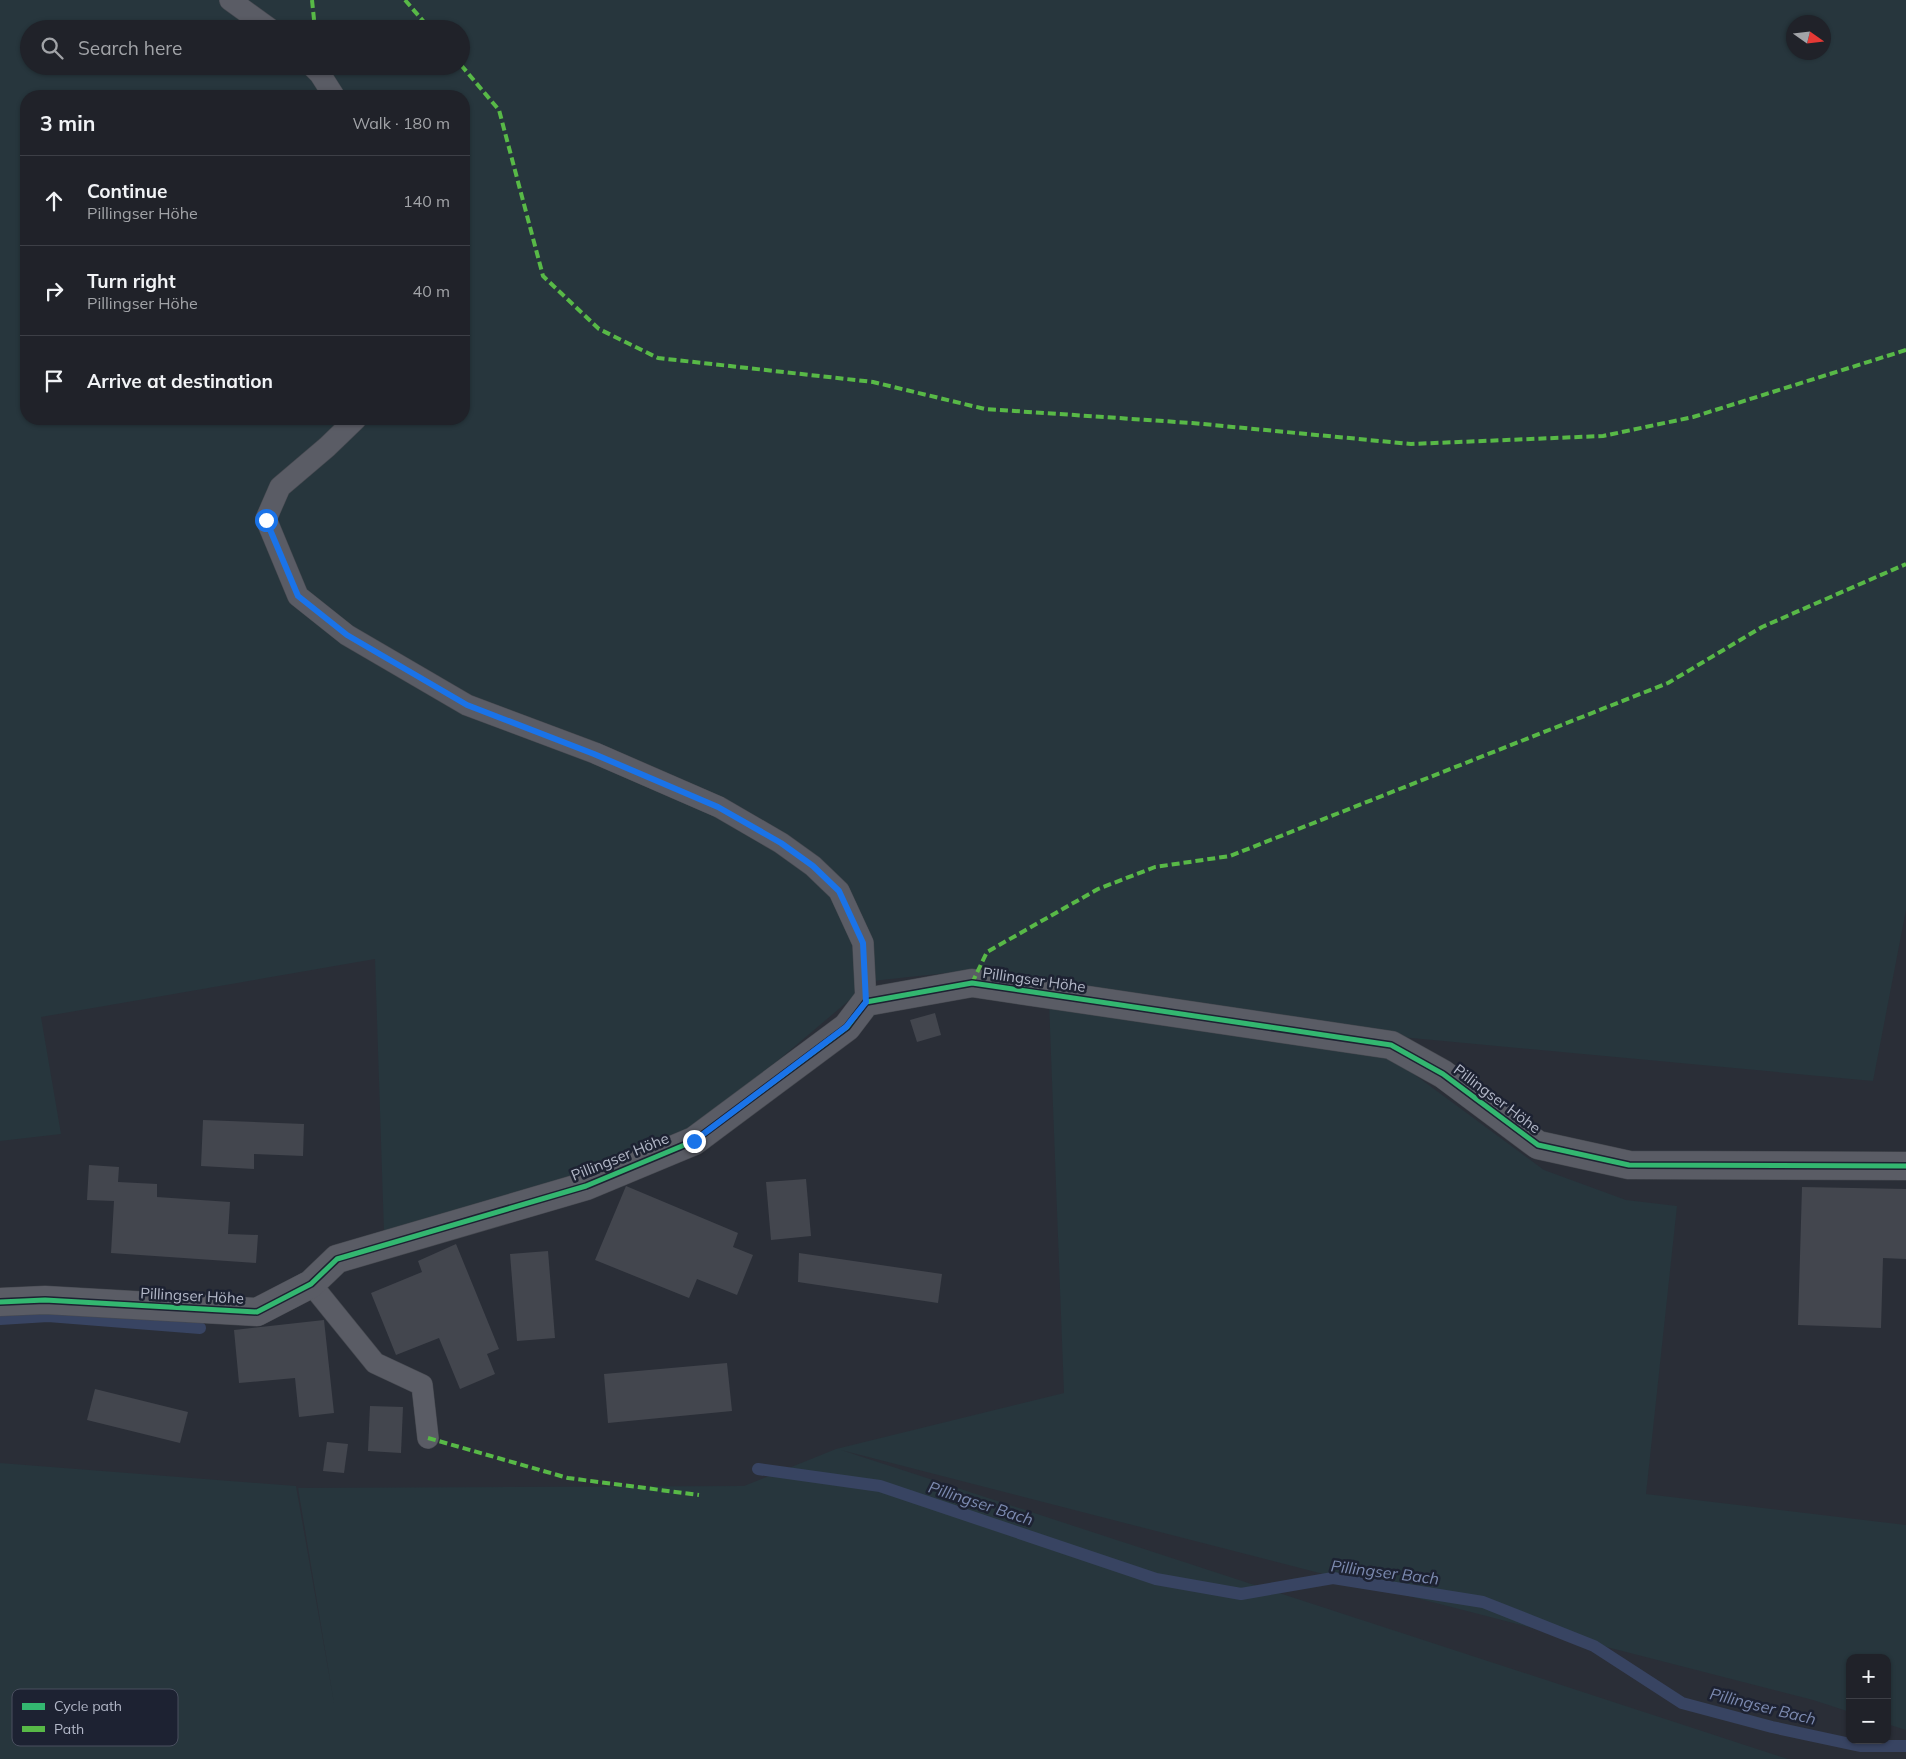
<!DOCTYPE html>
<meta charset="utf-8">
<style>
:root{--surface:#202229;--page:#2d2f35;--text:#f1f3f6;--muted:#a2a4a8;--line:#3d3f46}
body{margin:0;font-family:Mulish,sans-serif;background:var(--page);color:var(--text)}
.controls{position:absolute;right:15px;bottom:15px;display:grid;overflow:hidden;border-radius:10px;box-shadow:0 1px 4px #0004}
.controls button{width:45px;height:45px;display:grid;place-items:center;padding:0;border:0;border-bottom:1px solid var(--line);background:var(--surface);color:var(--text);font:25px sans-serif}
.compass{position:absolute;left:1786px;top:15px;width:45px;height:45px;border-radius:50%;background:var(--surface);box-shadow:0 1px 4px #0004;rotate:104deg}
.stop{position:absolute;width:15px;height:15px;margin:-11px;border:4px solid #1a73e8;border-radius:50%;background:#fff}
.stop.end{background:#1a73e8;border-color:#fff;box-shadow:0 1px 5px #0008}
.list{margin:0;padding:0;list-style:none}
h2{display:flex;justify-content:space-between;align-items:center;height:65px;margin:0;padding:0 20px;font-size:21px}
h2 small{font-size:16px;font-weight:400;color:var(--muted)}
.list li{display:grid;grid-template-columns:32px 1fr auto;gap:15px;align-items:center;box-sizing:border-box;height:90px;padding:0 20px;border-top:1px solid var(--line)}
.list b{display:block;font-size:19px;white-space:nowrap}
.list p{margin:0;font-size:16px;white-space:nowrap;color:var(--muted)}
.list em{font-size:16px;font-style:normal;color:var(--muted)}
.icon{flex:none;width:28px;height:28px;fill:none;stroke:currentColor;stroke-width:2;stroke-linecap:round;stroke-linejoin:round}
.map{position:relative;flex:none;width:1906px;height:1759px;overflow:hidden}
.search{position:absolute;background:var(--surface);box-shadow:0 1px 4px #0004;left:20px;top:20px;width:450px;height:55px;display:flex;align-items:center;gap:12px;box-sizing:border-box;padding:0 18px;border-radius:28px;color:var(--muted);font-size:19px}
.panel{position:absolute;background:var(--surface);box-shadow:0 1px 4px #0004;left:20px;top:90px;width:450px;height:335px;border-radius:20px}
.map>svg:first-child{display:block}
</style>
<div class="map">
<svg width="1906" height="1759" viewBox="0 0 1906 1759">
<rect width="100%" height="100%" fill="#2a2e37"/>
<g fill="#27363d" fill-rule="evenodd">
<path d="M0 0H1906V910L1873 1081 1401 1037 965 971 872 981 698 1128 576 1178 384 1232 375 959 41 1017 61 1134 0 1141ZM1794 22H1824V52H1794ZM29 29H461V66H29ZM26 96H464V419H26Z"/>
<path d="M1049 1002 1384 1052 1544 1170 1626 1200 1677 1206 1646 1494 1906 1525V1730L1887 1724V1658H1850V1712L1813 1700 841 1450 1788 1759H0V1463L296 1486 334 1703 298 1488 744 1486 836 1449 1064 1393Z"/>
</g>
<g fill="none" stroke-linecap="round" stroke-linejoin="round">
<g stroke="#384462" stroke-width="12">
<path d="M0 1319 48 1316 200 1328"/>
<path d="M758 1469 880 1486 1156 1579 1241 1594 1333 1578 1483 1602 1594 1646 1682 1703 1772 1727 1860 1746H1906"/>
</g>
</g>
<g fill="#43464e">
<path d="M935 1013 941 1035 917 1042 910 1020Z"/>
<path d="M203 1120 304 1124 303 1156 254 1154V1169L201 1166Z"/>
<path d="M89 1165 119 1167 118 1182 157 1184V1197L230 1202 228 1234 258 1235 256 1263 111 1253 114 1201 87 1200Z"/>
<path d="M806 1179 811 1236 771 1240 766 1182Z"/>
<path d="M626 1186 738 1233 733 1247 753 1255 737 1295 697 1279 689 1298 595 1260Z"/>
<path d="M1802 1187 1906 1189V1259L1883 1258 1881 1328 1798 1325Z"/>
<path d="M456 1244 499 1349 487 1354 495 1374 460 1389 439 1338 396 1355 371 1293 422 1272 418 1261Z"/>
<path d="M548 1251 555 1338 517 1341 510 1254Z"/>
<path d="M799 1253 942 1274 938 1303 798 1282Z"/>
<path d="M324 1320 334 1413 299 1417 295 1378 239 1383 234 1330Z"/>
<path d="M727 1363 732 1411 608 1423 604 1374Z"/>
<path d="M95 1389 188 1412 180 1443 87 1420Z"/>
<path d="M370 1406 403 1407 401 1453 368 1451Z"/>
<path d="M327 1442 348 1444 344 1473 323 1471Z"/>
</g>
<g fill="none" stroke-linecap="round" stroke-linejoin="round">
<defs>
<g id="lane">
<path d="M230 0 270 29"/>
<path d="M312 66 320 74 334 96"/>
<path d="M356 419 327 447 280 487 266 519 298 596 347 635 467 705 595 753 719 807 781 843 813 866 839 891 863 943 866 1002"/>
<path d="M311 1284 375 1363 422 1385 428 1438"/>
</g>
<path id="street" d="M0 1302 45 1300 257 1312 311 1284 337 1259 586 1186 694 1141 847 1027 866 1002 972 983 1391 1045 1443 1074 1538 1145 1629 1165 1906 1166"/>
</defs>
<use href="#lane" stroke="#464950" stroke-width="22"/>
<use href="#street" stroke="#464950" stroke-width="29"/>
<use href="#lane" stroke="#5a5c65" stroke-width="21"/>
<use href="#street" stroke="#5a5c65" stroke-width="28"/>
<g stroke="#58b947" stroke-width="4" stroke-dasharray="8 4" stroke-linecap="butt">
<path d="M312 0 315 29"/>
<path d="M405 0 430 29"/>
<path d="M461 65 499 110 543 276 599 329 658 358 873 382 985 409 1192 423 1411 444 1603 436 1693 417 1906 350"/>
<path d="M319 66 320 74"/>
<path d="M972 983 987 952 1098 889 1155 867 1230 856 1668 683 1762 627 1906 564"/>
<path d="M428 1438 568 1478 699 1495"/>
</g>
<defs>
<path id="cycleway" d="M0 1302 45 1300 257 1312 311 1284 337 1259 586 1186 694 1141 847 1027 866 1002 972 983 1391 1045 1443 1074 1538 1145 1629 1165 1906 1166"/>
</defs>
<use href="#cycleway" stroke="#1d2232" stroke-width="8"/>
<use href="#cycleway" stroke="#33b770" stroke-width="5"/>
</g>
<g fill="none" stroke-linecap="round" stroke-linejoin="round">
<path stroke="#1a73e8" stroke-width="6" d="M266 520 298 596 347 635 467 705 594 754 718 807 781 843 813 866 839 891 863 943 866 1002 846 1027 694 1141"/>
</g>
<g text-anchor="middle" stroke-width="5" stroke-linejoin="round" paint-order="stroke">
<g font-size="15" fill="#b3b8c8" stroke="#1d2232">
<text transform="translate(1034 980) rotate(8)" y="5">Pillingser Höhe</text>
<text transform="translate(1497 1099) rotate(37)" y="5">Pillingser Höhe</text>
<text transform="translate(620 1157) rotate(-22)" y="5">Pillingser Höhe</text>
<text transform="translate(192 1296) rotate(3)" y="5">Pillingser Höhe</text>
</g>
<g font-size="16" font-style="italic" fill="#7c8ab0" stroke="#1d2232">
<text transform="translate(981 1503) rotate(18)" y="6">Pillingser Bach</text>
<text transform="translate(1385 1572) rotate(7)" y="6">Pillingser Bach</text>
<text transform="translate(1763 1706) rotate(14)" y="6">Pillingser Bach</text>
</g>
</g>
<rect x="12" y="1689" width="166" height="57" rx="8" fill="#1d2232" stroke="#4a4f5f" stroke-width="1"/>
<rect x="22" y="1703" width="23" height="7" fill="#33b770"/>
<rect x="22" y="1726" width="23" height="6" fill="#58b947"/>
<g font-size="14" fill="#b3b8c8">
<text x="54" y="1711">Cycle path</text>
<text x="54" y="1734">Path</text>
</g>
</svg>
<div class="controls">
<button>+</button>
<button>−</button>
</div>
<svg class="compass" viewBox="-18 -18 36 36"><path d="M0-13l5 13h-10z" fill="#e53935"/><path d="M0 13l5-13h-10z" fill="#a2a4a8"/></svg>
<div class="stop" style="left:266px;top:520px"></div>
<div class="stop end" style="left:694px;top:1141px"></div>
<div class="search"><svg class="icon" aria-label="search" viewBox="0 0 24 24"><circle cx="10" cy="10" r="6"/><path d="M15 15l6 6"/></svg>Search here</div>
<section class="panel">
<h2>3 min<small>Walk · 180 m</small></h2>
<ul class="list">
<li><svg class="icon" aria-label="ahead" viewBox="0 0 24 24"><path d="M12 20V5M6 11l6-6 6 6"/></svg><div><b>Continue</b><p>Pillingser Höhe</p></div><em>140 m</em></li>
<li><svg class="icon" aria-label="right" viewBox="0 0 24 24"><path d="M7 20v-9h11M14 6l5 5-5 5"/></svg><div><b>Turn right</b><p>Pillingser Höhe</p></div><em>40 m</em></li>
<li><svg class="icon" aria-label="arrive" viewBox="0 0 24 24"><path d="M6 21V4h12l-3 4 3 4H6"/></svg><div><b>Arrive at destination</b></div></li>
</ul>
</section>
</div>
